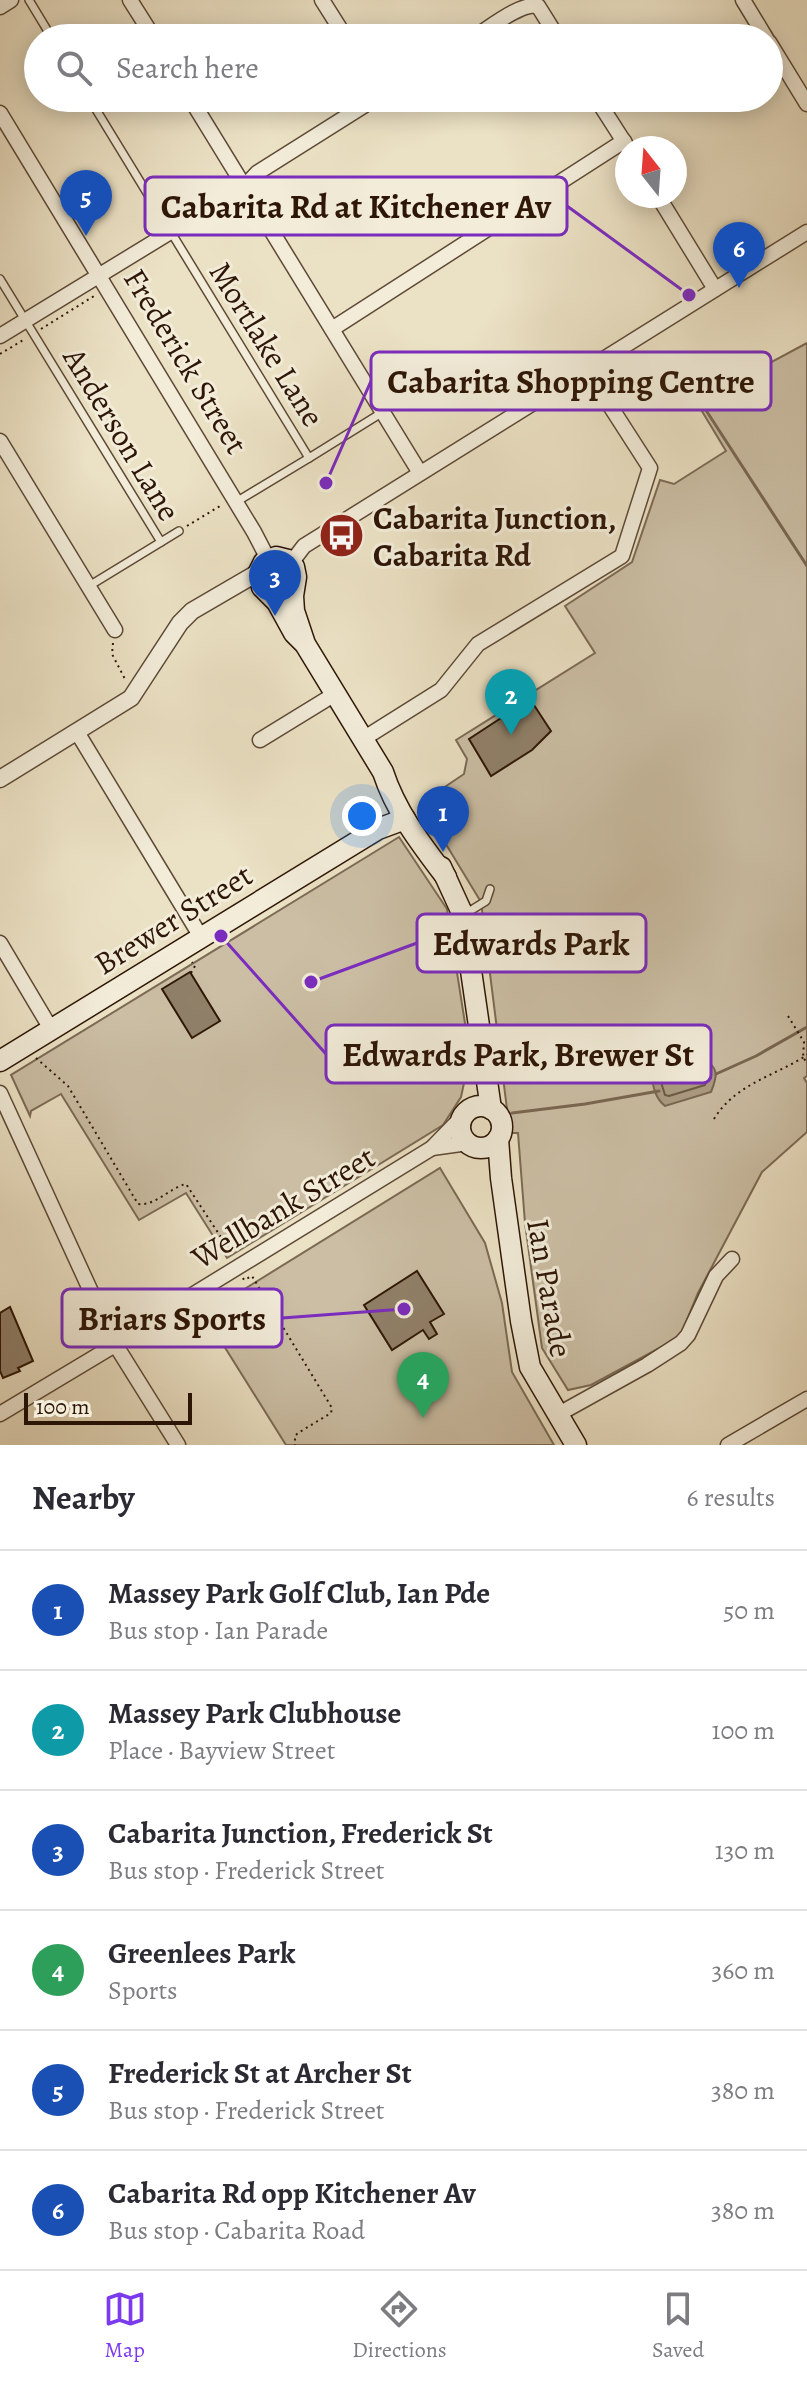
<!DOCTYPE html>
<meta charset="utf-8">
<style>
:root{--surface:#fff;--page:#f2f2f3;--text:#2b2b33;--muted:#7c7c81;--line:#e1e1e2;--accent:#7c3aed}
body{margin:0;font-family:Alegreya,serif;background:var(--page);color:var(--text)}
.compass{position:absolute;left:615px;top:136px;width:72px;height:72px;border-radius:50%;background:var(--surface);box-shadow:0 4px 20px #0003;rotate:343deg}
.scale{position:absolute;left:24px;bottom:20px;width:168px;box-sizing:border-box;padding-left:8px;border:4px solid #2e1606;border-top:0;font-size:22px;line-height:28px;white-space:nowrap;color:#2e1606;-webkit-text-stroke:6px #f2ecd9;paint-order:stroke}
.you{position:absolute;left:362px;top:816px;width:28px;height:28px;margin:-20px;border:6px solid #fff;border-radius:50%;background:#1a73e8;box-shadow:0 0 0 12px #1a73e833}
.badge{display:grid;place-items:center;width:52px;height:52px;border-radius:50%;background:var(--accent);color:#fff;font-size:26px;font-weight:700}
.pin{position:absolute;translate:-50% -66px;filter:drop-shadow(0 2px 4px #0008)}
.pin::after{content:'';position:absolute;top:42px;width:28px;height:24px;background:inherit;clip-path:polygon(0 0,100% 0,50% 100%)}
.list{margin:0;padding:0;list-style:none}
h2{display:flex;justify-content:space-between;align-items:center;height:104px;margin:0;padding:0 32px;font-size:34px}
h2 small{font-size:26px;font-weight:400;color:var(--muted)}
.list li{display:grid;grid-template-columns:52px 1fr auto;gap:24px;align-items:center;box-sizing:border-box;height:120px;padding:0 32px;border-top:2px solid var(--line)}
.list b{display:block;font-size:30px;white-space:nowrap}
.list p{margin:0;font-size:26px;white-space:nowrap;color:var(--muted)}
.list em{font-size:26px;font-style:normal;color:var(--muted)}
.icon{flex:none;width:44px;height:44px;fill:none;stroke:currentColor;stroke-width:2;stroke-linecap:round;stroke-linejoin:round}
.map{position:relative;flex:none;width:807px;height:1445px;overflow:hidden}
.search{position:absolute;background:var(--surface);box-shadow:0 4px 20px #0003;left:24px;right:24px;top:24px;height:88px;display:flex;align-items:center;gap:20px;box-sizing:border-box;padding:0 28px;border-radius:44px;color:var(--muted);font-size:30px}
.sheet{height:824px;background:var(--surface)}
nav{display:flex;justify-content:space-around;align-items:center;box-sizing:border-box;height:112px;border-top:2px solid var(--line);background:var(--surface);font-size:22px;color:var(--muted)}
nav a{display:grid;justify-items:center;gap:4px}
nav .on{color:var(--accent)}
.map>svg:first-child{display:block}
</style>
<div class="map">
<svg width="807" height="1445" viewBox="0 0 807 1445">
<rect width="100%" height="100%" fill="#ebe1c4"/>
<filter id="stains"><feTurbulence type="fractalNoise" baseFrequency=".0025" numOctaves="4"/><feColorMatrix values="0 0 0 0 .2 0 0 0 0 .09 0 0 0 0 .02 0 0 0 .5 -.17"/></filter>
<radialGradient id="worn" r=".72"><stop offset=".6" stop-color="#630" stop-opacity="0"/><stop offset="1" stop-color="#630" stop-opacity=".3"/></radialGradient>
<g fill="#cbbea4" stroke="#7c6a55" stroke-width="2">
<path d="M807 343V1076L804 1078 807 1083V1132L762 1172 698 1293 680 1337 591 1385 568 1390 542 1348 525 1223 518 1133H510L481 902 421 803 464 774 467 759 456 740 595 653 565 606 632 562 660 480 674 484 726 451 694 398 735 372 742 378Z"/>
<path d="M399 837 447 909 470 1055 461 1097 443 1125 227 1258 186 1193 139 1220 61 1094 31 1111 30 1116 11 1075Z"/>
<path d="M440 1168 485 1243 502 1303 512 1372 554 1445H286L204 1314Z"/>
</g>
<path fill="#ab9c83" stroke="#796651" stroke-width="2" d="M702 1057C719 1068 718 1075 711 1092L665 1106C655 1098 652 1085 652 1072Z"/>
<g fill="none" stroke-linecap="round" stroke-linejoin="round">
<path stroke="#6c5944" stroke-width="2" d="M700 1067 706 1069 708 1075 705 1085 669 1096 665 1095 661 1082 662 1078Z"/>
<g stroke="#796651" stroke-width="3">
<path d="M700 401 807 566"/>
<path d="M716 1074 756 1056 807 1027"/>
<path d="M512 1113 585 1104 659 1091"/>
</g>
</g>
<g fill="#908069" stroke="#2e1606" stroke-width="2">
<path d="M530 699 551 731 532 750 491 776 469 739Z"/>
<path d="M190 972 220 1021 192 1038 162 989Z"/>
<path d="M417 1271 444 1314 430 1322 437 1334 429 1339 423 1330 392 1350 364 1305Z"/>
<path d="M10 1307 33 1361 18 1368 20 1371 3 1378 0 1371V1313Z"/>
</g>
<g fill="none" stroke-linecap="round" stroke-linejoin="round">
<defs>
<g id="service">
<path d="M29 0 52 38"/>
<path d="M89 98 309 458 383 412"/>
<path d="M0 279 161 542"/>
<path d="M236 502 309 458"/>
<path d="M89 586 179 531"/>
<path d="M465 914 486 901 490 889"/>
</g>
<g id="minor">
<path d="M130 0 154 38"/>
<path d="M322 0 346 38"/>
<path d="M743 0 766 38"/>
<path d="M0 7 11 0"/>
<path d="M473 38C488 29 521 2 538 6L558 38"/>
<path d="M769 42 807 104"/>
<path d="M190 98 420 473"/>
<path d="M596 98 628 148"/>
<path d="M0 113 254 532 268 559"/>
<path d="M658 196 715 289"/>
<path d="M332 329 624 141"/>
<path d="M0 336 244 187 257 173 376 98"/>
<path d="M0 441 115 630"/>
<path d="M291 563 304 546 807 232"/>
<path d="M77 732 201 937"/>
<path d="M363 739 441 690 478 644 622 556 650 468 587 370"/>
<path d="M260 740 335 694"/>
<path d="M0 943 51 1029"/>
<path d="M0 1093 115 1344 178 1445"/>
<path d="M432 1148 468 1143"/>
<path d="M0 1414 185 1303 194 1294 432 1148 465 1114"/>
<path d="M557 1415 647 1365 681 1343 688 1335 716 1276 732 1259"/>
<path d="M728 1445 807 1399"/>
</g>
<path id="tertiary" d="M0 779 131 698 180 623 192 611 259 572"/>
<g id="secondary">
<path d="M305 644 294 633 277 602 262 587 259 572 264 562 276 557 288 560 294 567 296 577 293 596 294 611 305 644 383 772C396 812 421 844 446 877"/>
<path d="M441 867 463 915 491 1109"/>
<path d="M0 1061 378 829 405 819"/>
<circle cx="481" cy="1127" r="21"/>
<path d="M498 1139 501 1178 521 1321 530 1367 576 1445"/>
</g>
</defs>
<use href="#service" stroke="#5d4936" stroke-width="10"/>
<use href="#minor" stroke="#5d4936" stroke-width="17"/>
<use href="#tertiary" stroke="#5d4936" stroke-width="19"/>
<use href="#secondary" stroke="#2e1606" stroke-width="23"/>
<g stroke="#2e1606" stroke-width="2" stroke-dasharray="2 4" stroke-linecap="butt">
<path d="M41 329 94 296"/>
<path d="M0 354 25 339"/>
<path d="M187 526 220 506"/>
<path d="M113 643 112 654 126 681"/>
<path d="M191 973 195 966 192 962"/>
<path d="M788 1016 804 1042 803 1058 807 1062"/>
<path d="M36 1058 68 1086 138 1204C156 1206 169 1188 186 1184L232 1254"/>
<path d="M506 1114 508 1127"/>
<path d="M714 1119C735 1084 775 1076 807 1055"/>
<path d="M243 1278 244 1280 252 1276 332 1408 331 1413 298 1433 295 1436V1445"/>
</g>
<use href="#service" stroke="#f2ecd9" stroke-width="7"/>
<use href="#minor" stroke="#f2ecd9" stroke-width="14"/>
<use href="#tertiary" stroke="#f2ecd9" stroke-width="16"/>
<use href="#secondary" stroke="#f2ecd9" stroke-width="20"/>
</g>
<defs>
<symbol id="bus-disc" viewBox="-11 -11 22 22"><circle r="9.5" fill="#8f2418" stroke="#f2ecd9"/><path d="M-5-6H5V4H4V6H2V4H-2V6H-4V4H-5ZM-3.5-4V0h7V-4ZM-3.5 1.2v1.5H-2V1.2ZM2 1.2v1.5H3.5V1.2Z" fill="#fff"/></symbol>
</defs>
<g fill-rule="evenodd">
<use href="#bus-disc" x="316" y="510" width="51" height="51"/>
</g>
<g text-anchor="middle" stroke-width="6" stroke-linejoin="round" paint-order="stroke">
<g font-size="32" fill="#2e1606" stroke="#f2ecd9">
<text transform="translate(267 344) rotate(58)" y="11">Mortlake Lane</text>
<text transform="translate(186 361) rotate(59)" y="11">Frederick Street</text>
<text transform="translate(122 434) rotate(59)" y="11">Anderson Lane</text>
<text transform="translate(173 919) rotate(-32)" y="11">Brewer Street</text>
<text transform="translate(283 1207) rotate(-31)" y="11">Wellbank Street</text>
<text transform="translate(550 1288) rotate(80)" y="11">Ian Parade</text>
</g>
<g font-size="32" font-weight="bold" fill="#2e1606" stroke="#f2ecd9" text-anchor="start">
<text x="373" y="529">Cabarita Junction,<tspan x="373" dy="37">Cabarita Rd</tspan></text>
</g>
</g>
<path fill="none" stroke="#7b2cbf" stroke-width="3" d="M689 295L567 206M326 483L371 381M311 982L417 943M221 936L326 1054M404 1309L282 1318"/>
<g fill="#7b2cbf" stroke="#f2ecd9" stroke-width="3">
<circle cx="689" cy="295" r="8"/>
<circle cx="326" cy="483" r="8"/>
<circle cx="311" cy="982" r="8"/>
<circle cx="221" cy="936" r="8"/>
<circle cx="404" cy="1309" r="8"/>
</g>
<g fill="#f2ecd9" stroke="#7b2cbf" stroke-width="3">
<rect x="145" y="177" width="422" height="58" rx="8"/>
<rect x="371" y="352" width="400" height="58" rx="8"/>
<rect x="417" y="914" width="229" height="58" rx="8"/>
<rect x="326" y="1025" width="385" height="58" rx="8"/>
<rect x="62" y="1289" width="220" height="58" rx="8"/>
</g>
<g font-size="34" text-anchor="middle" font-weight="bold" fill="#2e1606">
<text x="356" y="218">Cabarita Rd at Kitchener Av</text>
<text x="571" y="393">Cabarita Shopping Centre</text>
<text x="531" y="955">Edwards Park</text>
<text x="518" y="1066">Edwards Park, Brewer St</text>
<text x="172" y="1330">Briars Sports</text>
</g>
<rect width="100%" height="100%" filter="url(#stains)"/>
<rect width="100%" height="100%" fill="url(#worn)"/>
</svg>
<svg class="compass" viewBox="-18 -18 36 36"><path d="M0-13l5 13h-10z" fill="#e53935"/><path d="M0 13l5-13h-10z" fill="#7c7c81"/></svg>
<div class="scale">100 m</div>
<div class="you"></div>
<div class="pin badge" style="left:443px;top:852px;background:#1a4fb4">1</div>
<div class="pin badge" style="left:511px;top:735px;background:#0f9aa8">2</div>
<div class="pin badge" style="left:275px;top:616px;background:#1a4fb4">3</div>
<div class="pin badge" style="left:423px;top:1418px;background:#2e9e5b">4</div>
<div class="pin badge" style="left:86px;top:236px;background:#1a4fb4">5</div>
<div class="pin badge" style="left:739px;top:288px;background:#1a4fb4">6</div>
<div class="search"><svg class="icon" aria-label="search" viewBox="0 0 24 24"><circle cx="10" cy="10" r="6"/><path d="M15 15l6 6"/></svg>Search here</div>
</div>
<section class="sheet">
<h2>Nearby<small>6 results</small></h2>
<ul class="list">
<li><span class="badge" style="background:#1a4fb4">1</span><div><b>Massey Park Golf Club, Ian Pde</b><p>Bus stop · Ian Parade</p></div><em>50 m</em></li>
<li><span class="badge" style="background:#0f9aa8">2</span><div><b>Massey Park Clubhouse</b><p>Place · Bayview Street</p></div><em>100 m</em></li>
<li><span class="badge" style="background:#1a4fb4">3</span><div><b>Cabarita Junction, Frederick St</b><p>Bus stop · Frederick Street</p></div><em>130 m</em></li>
<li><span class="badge" style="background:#2e9e5b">4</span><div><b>Greenlees Park</b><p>Sports</p></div><em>360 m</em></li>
<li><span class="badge" style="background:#1a4fb4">5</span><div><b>Frederick St at Archer St</b><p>Bus stop · Frederick Street</p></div><em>380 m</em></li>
<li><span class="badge" style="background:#1a4fb4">6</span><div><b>Cabarita Rd opp Kitchener Av</b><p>Bus stop · Cabarita Road</p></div><em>380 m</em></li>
</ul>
</section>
<nav>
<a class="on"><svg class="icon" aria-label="map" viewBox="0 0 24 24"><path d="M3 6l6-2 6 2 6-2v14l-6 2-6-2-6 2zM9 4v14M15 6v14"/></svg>Map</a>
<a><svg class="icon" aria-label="directions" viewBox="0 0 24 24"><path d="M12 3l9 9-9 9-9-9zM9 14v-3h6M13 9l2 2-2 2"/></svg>Directions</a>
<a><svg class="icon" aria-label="saved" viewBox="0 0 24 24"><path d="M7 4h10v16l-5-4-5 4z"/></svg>Saved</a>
</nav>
